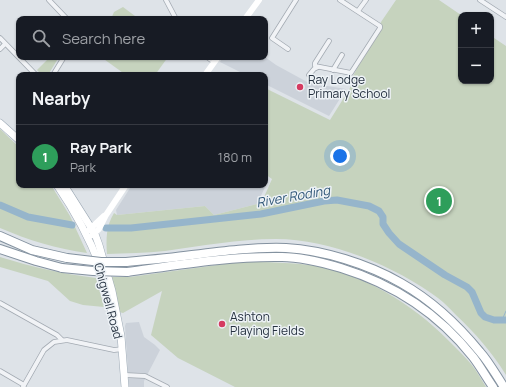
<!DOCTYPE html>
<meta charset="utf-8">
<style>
:root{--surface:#171b24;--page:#242831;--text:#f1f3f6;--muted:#9ea1a6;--line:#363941;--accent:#0f766e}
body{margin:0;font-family:Manrope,sans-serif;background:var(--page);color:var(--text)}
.controls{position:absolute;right:12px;top:12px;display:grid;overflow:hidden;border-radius:8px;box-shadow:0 1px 3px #0004}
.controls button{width:36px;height:36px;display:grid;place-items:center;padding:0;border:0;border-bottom:1px solid var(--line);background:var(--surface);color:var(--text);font:20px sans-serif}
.you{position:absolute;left:340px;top:156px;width:14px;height:14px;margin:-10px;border:3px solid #fff;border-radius:50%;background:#1a73e8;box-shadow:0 0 0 6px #1a73e833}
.badge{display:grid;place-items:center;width:26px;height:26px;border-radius:50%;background:var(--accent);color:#fff;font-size:13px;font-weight:700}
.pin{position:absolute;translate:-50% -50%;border:2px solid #fff;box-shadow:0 1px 4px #0006}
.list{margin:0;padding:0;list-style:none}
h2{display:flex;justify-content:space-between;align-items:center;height:52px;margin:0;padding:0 16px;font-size:17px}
h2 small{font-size:13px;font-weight:400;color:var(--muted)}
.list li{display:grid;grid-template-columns:26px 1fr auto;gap:12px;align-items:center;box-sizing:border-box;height:64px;padding:0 16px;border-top:1px solid var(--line)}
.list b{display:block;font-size:15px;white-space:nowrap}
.list p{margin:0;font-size:13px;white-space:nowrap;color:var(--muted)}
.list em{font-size:13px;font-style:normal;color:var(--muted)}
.icon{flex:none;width:22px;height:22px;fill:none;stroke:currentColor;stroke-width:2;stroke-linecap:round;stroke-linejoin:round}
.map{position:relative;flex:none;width:506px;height:387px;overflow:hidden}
.search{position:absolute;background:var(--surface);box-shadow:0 1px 3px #0004;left:16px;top:16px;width:252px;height:44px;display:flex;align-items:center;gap:10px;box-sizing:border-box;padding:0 14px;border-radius:8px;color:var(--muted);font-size:15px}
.panel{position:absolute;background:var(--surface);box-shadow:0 1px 3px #0004;left:16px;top:72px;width:252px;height:116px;border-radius:8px}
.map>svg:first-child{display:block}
</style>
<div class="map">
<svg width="506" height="387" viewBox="0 0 506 387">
<rect width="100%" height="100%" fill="#dee3e8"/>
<g fill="#ccd2da">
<path d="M223 57H265L276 65 309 83 346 89 329 116 265 84V75H246L220 62Z"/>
<path d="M265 178 268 181 257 204 214 215 205 206 117 215 116 210 132 185H265Z"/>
<path d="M139 322 144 337 155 345 160 350 144 381V387H129L125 326 126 323Z"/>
</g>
<g fill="#c6d3be">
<path d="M396 0H439L461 15V81H491V36L506 46V375C492 352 475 333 456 315 450 309 445 303 438 298 395 266 330 239 276 239 238 239 201 246 165 251 146 253 126 253 107 254 106 239 106 226 114 213L117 215 205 206 214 215 257 204H261L272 179 265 174V88L330 120 350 88 351 80 381 22Z"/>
<path d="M123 7 139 19H111L114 12Z"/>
<path d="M50 57H59L48 75H42L37 70Z"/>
<path d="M101 57H168L155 75H126Z"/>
<path d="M0 129 19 147V185H51L70 216 87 253C57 249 28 240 0 228Z"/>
<path d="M0 257C32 267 63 274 96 278L104 307 83 305 70 301 48 281 0 267Z"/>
<path d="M239 262C266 262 293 262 321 267 372 278 419 309 454 346 460 352 466 358 471 364 477 371 481 379 486 387H235L178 358 151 335 162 291 123 313 119 312 111 277H130Z"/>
</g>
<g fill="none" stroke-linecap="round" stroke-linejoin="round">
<path stroke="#96b5cb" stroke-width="1" d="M502 320 506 311"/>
<g stroke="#96b5cb" stroke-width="7">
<path d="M0 205 28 217 72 225"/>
<path d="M106 228H131L261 214 324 201 337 200 369 206 379 211 383 217V224L389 233 399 244 445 275 467 287 472 292 481 313 485 317 494 320H506"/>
</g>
<defs>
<g id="street">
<path d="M49 0 67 19"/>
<path d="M166 0 176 19"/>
<path d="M480 0 506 17"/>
<path d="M358 11 366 0"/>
<path d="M0 38 36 75"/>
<path d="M329 41 315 63V66L351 73 380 28V26L340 0"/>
<path d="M0 49 5 44"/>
<path d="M288 49 272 38 296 0"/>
<path d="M207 57 214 62"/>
<path d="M333 70 342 55"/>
<path d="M53 75 64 57"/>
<path d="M309 75 314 69 318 67"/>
<path d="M0 303 57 335 62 340"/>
<path d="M0 371 24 385"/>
<path d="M125 375 145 376 167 387"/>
<path d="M23 387 44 350 54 342 67 340 114 350 123 349"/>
</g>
<g id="primary">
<path d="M0 123 19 140"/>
<path d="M57 185C74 210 89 237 100 266 107 287 111 310 116 331"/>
<path d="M64 185 95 234 99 245 112 291 121 336 125 387"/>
</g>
<g id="highway">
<path d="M0 236 32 250 67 258"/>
<path d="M0 249 36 261 62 268"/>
<path d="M126 262C148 260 170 258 192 255 223 251 254 247 286 248 323 250 368 264 401 283 431 300 458 325 480 352 489 362 496 375 504 387"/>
<path d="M127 272C178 265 230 256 282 257 300 257 324 263 341 268 393 284 439 314 473 357 480 366 486 377 493 387"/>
</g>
</defs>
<use href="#street" stroke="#a3aab2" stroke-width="5.5"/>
<use href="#primary" stroke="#9ca9b5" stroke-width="8"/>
<use href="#highway" stroke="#8492a0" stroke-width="10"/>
<use href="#street" stroke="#f1f3f6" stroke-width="4"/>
<g stroke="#fff" stroke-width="6">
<path d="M245 19 259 0"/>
<path d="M205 75 218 57"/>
<path d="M89 230 104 216"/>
<path d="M92 235 99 229 106 215 126 185"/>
</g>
<use href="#primary" stroke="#fff" stroke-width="7"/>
<use href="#highway" stroke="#fff" stroke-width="8"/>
<defs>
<g id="highway-bridge">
<path d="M67 258 101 262H126"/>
<path d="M62 268 93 271 127 272"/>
</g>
</defs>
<use href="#highway-bridge" stroke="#8492a0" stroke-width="10" stroke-linecap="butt"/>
<use href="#highway-bridge" stroke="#fff" stroke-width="8"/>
</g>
<g fill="#d53b61" stroke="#edf2f6" stroke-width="1.5">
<circle cx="300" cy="87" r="4"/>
<circle cx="222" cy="324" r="4"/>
</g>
<g text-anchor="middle" stroke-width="3" stroke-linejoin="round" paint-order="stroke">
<g font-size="12" fill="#263240" stroke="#edf2f6" text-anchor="start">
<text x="308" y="84">Ray Lodge<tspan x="308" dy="14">Primary School</tspan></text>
<text x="230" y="321">Ashton<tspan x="230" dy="14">Playing Fields</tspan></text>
</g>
<g font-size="12" fill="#263240" stroke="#edf2f6">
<text transform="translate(108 301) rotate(75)" y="4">Chigwell Road</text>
</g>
<g font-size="13" font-style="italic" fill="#2e5576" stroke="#edf2f6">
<text transform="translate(293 196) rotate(-10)" y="5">River Roding</text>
</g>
</g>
</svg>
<div class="controls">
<button>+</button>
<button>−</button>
</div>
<div class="you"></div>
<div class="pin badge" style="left:439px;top:201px;background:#2e9e5b">1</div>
<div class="search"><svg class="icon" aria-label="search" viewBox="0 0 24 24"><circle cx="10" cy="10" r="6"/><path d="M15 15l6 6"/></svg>Search here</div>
<section class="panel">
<h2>Nearby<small></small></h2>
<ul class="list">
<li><span class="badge" style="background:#2e9e5b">1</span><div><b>Ray Park</b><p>Park</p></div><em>180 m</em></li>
</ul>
</section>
</div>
